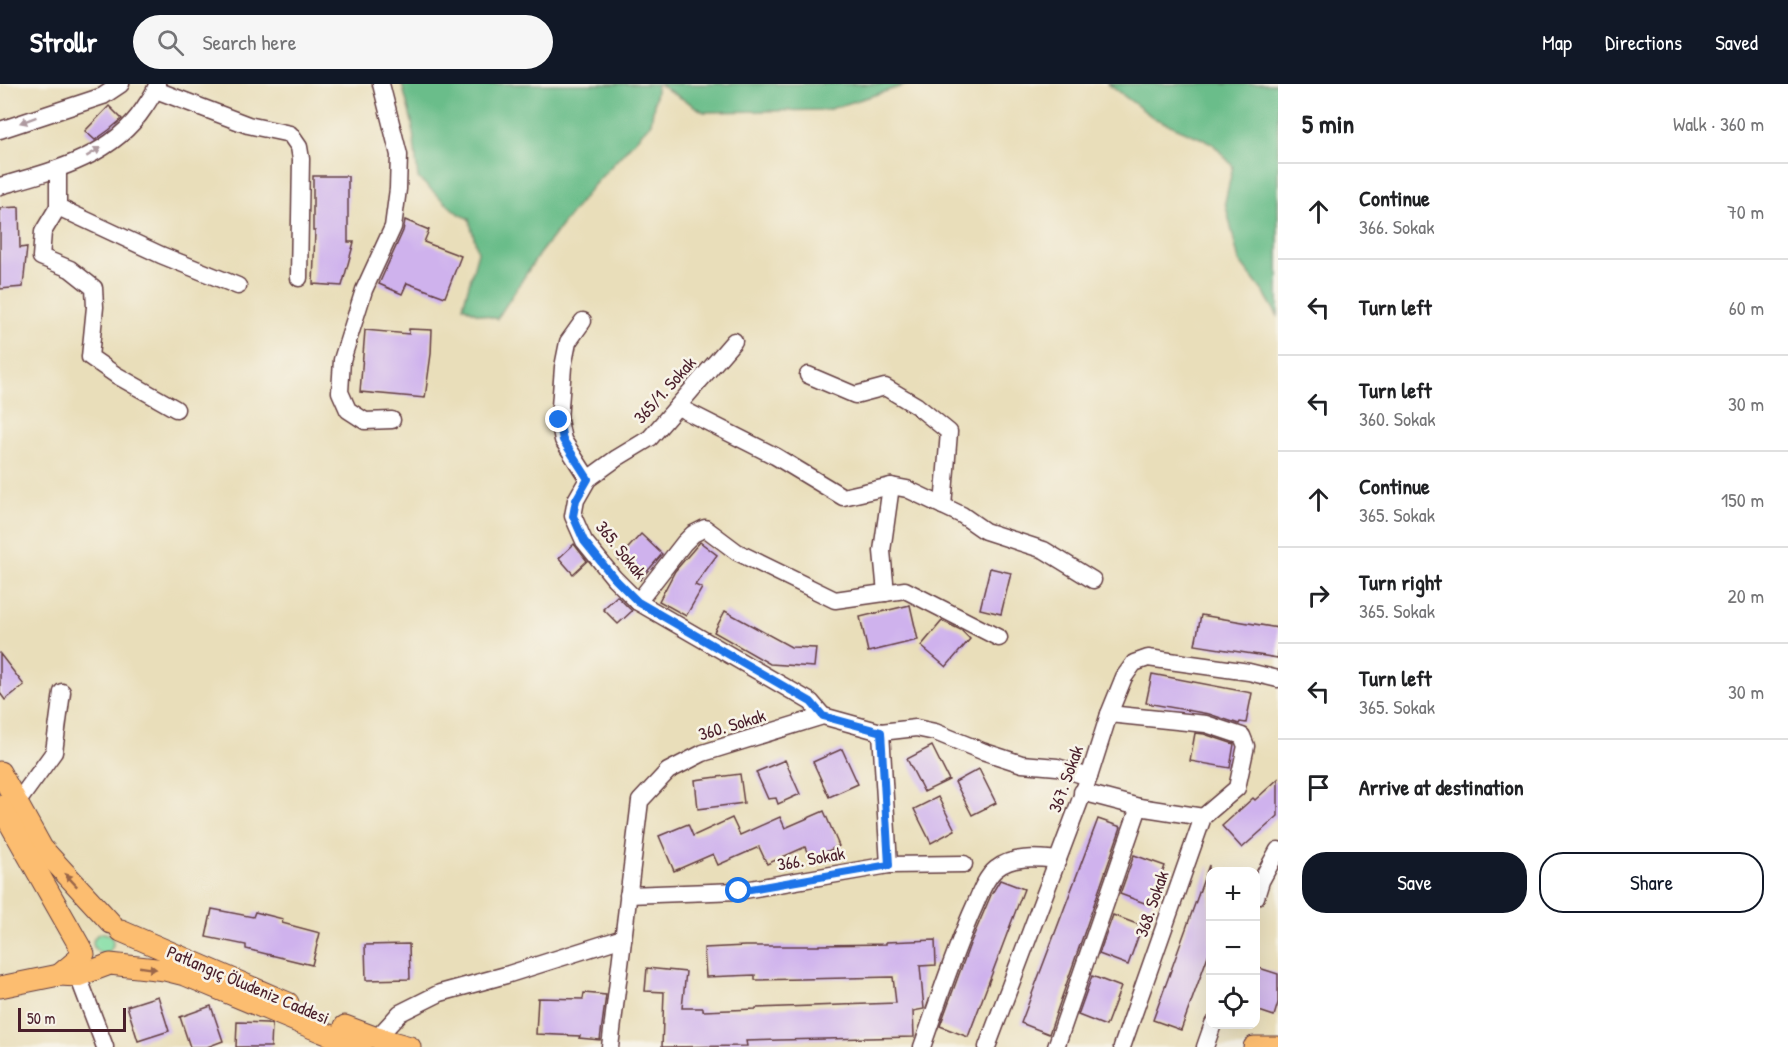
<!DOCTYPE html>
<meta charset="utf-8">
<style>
:root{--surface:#fff;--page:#f6f6f6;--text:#202124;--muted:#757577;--line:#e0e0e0;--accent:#111827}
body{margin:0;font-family:"Patrick Hand",sans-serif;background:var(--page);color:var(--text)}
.controls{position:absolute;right:18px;bottom:18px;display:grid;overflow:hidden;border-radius:12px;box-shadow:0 6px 24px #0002}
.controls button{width:54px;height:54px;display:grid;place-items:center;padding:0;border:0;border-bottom:2px solid var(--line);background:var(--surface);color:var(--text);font:30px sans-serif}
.scale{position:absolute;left:18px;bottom:15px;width:108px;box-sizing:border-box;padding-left:6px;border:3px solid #4a1f2b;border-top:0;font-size:16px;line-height:21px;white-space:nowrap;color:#4a1f2b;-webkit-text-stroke:4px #f7f3e8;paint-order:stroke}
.stop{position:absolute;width:18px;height:18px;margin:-14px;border:4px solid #1a73e8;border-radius:50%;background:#fff}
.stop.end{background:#1a73e8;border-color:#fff;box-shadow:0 2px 6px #0008}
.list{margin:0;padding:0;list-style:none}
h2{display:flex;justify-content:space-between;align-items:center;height:78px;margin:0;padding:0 24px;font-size:26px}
h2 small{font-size:20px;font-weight:400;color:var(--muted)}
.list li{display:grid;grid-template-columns:39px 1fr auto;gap:18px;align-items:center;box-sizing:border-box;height:96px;padding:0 24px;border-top:2px solid var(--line)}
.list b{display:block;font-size:22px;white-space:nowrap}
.list p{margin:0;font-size:20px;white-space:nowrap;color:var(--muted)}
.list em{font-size:20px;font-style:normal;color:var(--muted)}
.actions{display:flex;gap:12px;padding:18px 24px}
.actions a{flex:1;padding:14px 0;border:2px solid var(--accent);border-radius:24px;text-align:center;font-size:21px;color:var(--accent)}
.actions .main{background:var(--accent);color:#fff}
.icon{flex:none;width:33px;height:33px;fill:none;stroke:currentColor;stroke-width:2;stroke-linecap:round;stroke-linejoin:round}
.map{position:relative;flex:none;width:1278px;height:963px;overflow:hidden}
header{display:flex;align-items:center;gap:36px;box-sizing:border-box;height:84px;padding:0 30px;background:var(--accent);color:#fff}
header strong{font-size:28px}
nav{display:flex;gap:33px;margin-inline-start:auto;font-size:21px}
.search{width:420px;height:54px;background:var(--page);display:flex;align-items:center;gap:15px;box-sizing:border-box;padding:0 21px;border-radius:33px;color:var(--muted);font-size:22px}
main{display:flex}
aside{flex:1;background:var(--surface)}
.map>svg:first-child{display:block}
</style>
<header>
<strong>Strollr</strong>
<div class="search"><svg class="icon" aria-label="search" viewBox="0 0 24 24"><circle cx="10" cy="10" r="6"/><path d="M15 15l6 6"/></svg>Search here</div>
<nav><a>Map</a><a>Directions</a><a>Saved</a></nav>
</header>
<main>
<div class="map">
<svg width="1278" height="963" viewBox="0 0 1278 963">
<rect width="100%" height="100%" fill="#f7f3e8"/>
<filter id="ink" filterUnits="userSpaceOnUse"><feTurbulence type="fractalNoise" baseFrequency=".0167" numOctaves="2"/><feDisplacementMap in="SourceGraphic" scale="12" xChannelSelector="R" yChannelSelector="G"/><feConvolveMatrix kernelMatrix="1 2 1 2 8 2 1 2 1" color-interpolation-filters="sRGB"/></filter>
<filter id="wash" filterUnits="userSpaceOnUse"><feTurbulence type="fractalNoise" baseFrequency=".008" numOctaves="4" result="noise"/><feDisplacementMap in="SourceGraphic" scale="24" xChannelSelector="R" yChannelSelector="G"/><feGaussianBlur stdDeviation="1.35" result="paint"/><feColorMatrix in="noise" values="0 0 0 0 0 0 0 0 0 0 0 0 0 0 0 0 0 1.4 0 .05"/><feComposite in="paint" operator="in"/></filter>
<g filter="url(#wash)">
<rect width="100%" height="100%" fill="#e9deba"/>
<circle fill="#83dea5" stroke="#667e68" stroke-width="1.5" cx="103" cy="859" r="10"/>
<g fill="#6abd8a" stroke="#5a6e5a" stroke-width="1.5">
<path d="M402 0H657L651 39 592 103 539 170 497 235 476 229 463 222 478 168 469 135 456 128 418 94 412 38Z"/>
<path d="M658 0H909L827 26 704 28Z"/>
<path d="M1108 0H1278V232L1264 209 1239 177 1225 118 1233 82 1212 59 1154 34Z"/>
</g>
<g id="blocks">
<g fill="#cfb2ed">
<path d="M109 22 122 35 109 46 95 56 85 47Z"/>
<path d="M313 92H348V158H354L342 202 313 200 315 147H313Z"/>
<path d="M19 123 20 164 27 163 23 203 0 205V124Z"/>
<path d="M405 136 429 146 424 158 461 172 445 213 407 199 402 210 379 200 403 147Z"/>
<path d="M409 245 432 246 431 270 425 314 360 308 365 246 409 250Z"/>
<path d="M641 450 662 470 640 496 618 475Z"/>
<path d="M700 458 717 471 695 501 702 504 686 532 659 517 675 487Z"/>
<path d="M574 460 587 477 573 490 559 474Z"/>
<path d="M990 484 1011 489 1001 530 980 525Z"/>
<path d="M617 512 632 527 618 540 603 525Z"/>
<path d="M910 521 918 556 868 568 860 533Z"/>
<path d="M725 527 791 563 816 564 814 583 770 580 714 548Z"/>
<path d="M1201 531 1278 544V574L1195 561Z"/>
<path d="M942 537 961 546 970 555 946 583 921 562Z"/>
<path d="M0 570 24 601 5 616 0 609Z"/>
<path d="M1152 590 1252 609 1246 639 1240 638 1239 640 1209 630 1146 619Z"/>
<path d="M1195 649 1204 650 1234 660 1230 684 1190 677Z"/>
<path d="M932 662 949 696 924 708 907 675Z"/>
<path d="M842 665 858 700 829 713 813 678Z"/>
<path d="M785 676 800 710 778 720 776 714 768 715 756 688Z"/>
<path d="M979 685 996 719 972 731 955 698Z"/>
<path d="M740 690 744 719 698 725 695 696Z"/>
<path d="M1278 695V732L1242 764 1222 742 1253 714 1255 716Z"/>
<path d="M938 713 955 746 931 759 914 725Z"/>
<path d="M824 727 839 762 810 775 805 763 767 780 759 763 718 781 713 770 674 787 659 752 688 740 693 752 732 734 740 751 780 733 785 744Z"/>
<path d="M1098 735 1121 743 1049 950 1021 939Z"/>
<path d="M1134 771 1165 782 1150 821 1120 810Z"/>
<path d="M1209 781 1210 866 1181 946 1153 936Z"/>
<path d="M1000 796 1024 805 968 953 940 942 970 860 991 811Z"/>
<path d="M212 825 253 833 255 828 283 835 282 839 320 849 312 881 246 865V861L206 853Z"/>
<path d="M1113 831 1142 842 1128 881 1099 870Z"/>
<path d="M935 856 936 881 920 882 924 925 913 927 914 953 779 956 746 957 747 962 662 963 664 908 645 907 647 884 686 888 682 924H703V927L756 925V924L896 919 893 893 755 896V891L706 893 704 864 745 862H819V861L886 860V858Z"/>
<path d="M409 860 410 895 366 896 365 861Z"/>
<path d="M1256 883 1278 890V919L1274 932 1256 926Z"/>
<path d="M1092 892 1121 903 1106 942 1078 931Z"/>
<path d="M584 909 606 911 600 956 579 954 580 952 536 950 538 914 583 915Z"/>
<path d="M158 912 169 947 138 957 127 922Z"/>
<path d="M211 922 223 957 207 963H190L180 933Z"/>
<path d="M237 938 267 939 272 941 271 963H236Z"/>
</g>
</g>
</g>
<g filter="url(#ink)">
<use href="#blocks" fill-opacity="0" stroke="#623c40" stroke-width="1.5"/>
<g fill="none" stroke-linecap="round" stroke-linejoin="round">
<defs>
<g id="minor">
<path d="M381 0 399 71 398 105 393 143 364 206 342 276 340 308 348 326 365 337 392 336"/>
<path d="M156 6 248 41 290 50 299 63 301 75 299 194"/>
<path d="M0 46 103 12 121 0"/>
<path d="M58 85V123L43 148 41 173 70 185 94 204 95 223 90 273 116 291 176 325"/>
<path d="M0 102C53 87 112 73 144 24 149 16 155 9 157 0"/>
<path d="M58 123 161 171 238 202"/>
<path d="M583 237 568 258 563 283 559 336 563 356 588 395"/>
<path d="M734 257 650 354 617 374 588 395 576 416 573 432 584 457 614 494 638 518 811 618 823 632"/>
<path d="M808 291 855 311 885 303 917 322 949 348 943 422"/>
<path d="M678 323 775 372 843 413 891 402 907 405 962 431 985 447 1044 466 1093 496"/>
<path d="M886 509 882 467 891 402"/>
<path d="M638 518 684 459 693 450 705 444 737 468 835 516 905 506 999 554"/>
<path d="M1109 630 1206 640 1242 652 1246 662 1237 704 1203 733 1122 963"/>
<path d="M881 648 889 781"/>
<path d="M1082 708 1139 723 1203 733"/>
<path d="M17 719 54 668 62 608"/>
<path d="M628 811 739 807 889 781 964 780"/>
<path d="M1256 813 1261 797 1278 766"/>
<path d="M78 892 105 963"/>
<path d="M377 954 400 929 440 909 506 891 623 854"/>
<path d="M610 963 640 717 668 687 703 669 823 632 881 648 916 644 935 648 982 667 1022 680 1057 683 1089 693"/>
<path d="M922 963C939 915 954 867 975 821 980 809 986 793 996 785 1013 771 1037 774 1058 776"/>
<path d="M987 963 1089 693 1109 630 1124 593 1134 579 1148 574 1249 588 1278 595"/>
<path d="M1056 963 1139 723"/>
<path d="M1205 963 1213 940"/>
</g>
<g id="major">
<path d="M0 688 42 764 111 839"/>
<path d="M0 722 84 870 59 891"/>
<path d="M121 847 288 919"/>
<path d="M0 903 59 891 78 892 110 880 165 886 185 891 322 948 361 963"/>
<path d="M345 942 377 954 410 963"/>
<path d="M1254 963H1278"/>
</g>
</defs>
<use href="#minor" stroke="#623c40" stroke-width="19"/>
<use href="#major" stroke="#623c40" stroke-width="23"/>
<use href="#minor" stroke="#fff" stroke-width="16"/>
<use href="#major" stroke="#fcbd6f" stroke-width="21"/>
</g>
<defs><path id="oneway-solid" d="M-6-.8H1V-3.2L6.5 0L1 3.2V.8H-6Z" transform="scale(1.5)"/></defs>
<g fill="#ae9aa0">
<use href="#oneway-solid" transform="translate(28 36) rotate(160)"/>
<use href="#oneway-solid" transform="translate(94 68) rotate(-31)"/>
</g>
<g fill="#9a664a">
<use href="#oneway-solid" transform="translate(71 796) rotate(-133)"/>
<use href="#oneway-solid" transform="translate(148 884) rotate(8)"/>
</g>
</g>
<g fill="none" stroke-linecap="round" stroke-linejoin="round" filter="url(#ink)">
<path stroke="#1a73e8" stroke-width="8" d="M559 336 563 356 588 395 576 416 573 432 584 457 614 494 638 518 811 618 823 632 881 648 889 781 739 807"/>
</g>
<g text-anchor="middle" stroke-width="5" stroke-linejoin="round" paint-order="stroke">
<g font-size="18" fill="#4a1f2b" stroke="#f7f3e8">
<text transform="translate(665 306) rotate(-48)" y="6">365/1. Sokak</text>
<text transform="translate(621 466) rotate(51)" y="6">365. Sokak</text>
<text transform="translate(732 641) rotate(-17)" y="6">360. Sokak</text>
<text transform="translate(1066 695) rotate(-70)" y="6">367. Sokak</text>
<text transform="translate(811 775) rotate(-10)" y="6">366. Sokak</text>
<text transform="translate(1152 820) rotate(-71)" y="6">368. Sokak</text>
<text transform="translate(248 901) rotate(23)" y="6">Patlangıç Öludeniz Caddesi</text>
</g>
</g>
</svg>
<div class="controls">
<button>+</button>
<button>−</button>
<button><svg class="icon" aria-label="locate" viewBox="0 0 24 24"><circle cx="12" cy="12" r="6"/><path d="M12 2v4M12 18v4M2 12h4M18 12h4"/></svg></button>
</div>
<div class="scale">50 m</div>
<div class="stop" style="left:739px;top:807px"></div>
<div class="stop end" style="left:559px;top:336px"></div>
</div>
<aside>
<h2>5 min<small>Walk · 360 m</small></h2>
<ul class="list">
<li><svg class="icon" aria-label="ahead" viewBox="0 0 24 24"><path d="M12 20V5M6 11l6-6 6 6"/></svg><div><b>Continue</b><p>366. Sokak</p></div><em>70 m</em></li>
<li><svg class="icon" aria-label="left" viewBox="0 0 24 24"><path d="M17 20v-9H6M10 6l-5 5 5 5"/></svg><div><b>Turn left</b></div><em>60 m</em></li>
<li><svg class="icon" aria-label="left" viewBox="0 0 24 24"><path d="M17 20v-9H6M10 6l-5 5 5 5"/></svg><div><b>Turn left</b><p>360. Sokak</p></div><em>30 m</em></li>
<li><svg class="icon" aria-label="ahead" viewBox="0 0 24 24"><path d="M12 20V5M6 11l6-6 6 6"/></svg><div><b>Continue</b><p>365. Sokak</p></div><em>150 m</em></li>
<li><svg class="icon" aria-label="right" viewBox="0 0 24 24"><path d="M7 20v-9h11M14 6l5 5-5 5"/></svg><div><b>Turn right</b><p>365. Sokak</p></div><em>20 m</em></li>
<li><svg class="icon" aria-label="left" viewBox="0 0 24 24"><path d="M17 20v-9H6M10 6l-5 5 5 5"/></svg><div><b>Turn left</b><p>365. Sokak</p></div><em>30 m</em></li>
<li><svg class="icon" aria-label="arrive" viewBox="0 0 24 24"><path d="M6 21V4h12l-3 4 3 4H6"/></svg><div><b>Arrive at destination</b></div></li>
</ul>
<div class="actions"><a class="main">Save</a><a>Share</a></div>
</aside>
</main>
